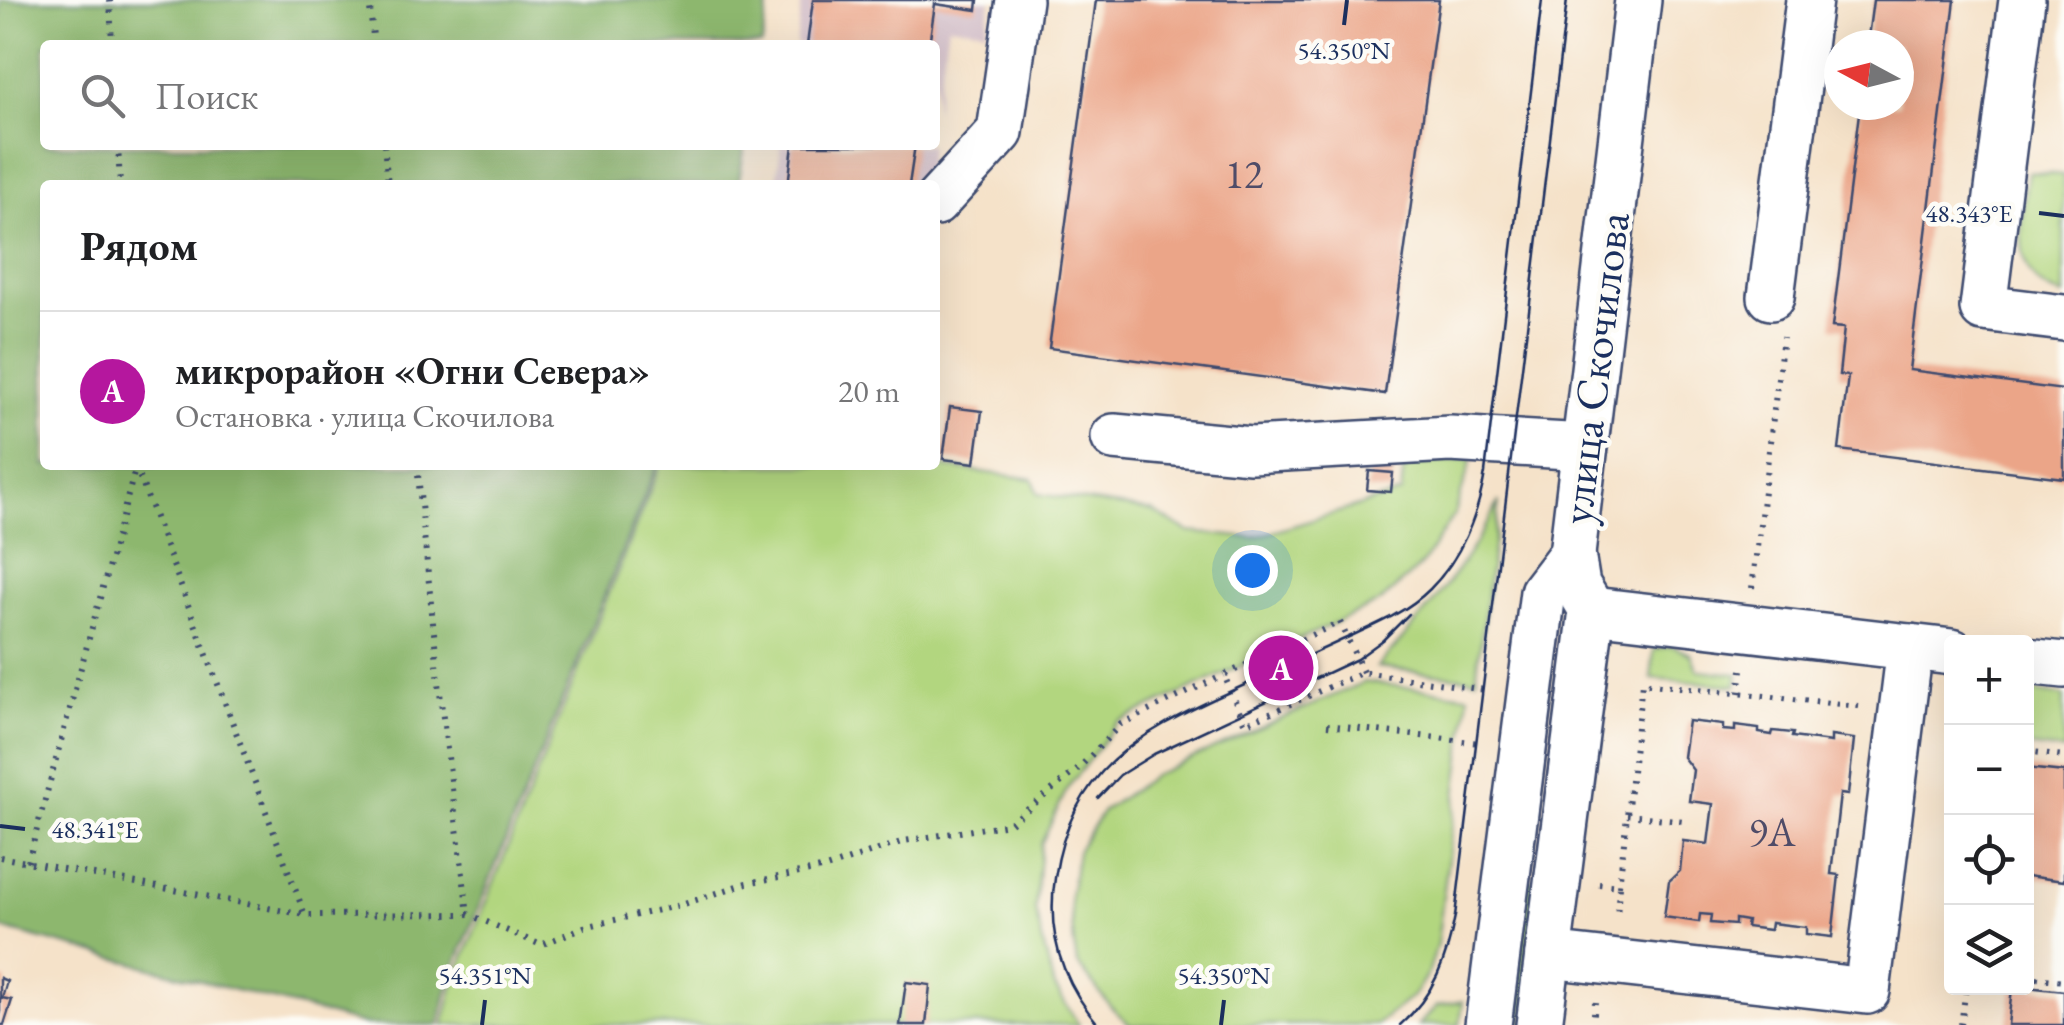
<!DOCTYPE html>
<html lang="ru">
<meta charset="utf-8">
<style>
:root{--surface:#fff;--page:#f2f2f2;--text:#202124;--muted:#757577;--line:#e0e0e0;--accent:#b5179e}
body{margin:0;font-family:"EB Garamond",serif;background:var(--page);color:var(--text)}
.controls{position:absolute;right:30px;bottom:30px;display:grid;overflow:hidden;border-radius:10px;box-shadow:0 10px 40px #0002}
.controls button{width:90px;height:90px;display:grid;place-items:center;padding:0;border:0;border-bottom:2px solid var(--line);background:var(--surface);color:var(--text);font:50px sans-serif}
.compass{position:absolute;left:1824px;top:30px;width:90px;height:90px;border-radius:50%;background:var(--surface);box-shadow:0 10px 40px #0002;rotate:277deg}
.you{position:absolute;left:1252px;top:570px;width:35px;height:35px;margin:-25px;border:8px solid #fff;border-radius:50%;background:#1a73e8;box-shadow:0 0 0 15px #1a73e833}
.badge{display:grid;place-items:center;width:65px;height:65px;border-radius:50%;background:var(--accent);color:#fff;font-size:32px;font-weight:700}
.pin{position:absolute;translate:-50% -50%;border:5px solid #fff;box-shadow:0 2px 10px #0006}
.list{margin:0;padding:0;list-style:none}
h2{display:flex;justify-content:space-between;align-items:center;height:130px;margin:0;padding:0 40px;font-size:42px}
h2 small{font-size:32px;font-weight:400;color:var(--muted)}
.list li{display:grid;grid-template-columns:65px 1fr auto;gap:30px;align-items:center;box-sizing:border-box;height:160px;padding:0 40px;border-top:2px solid var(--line)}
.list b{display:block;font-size:38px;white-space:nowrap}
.list p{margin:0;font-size:32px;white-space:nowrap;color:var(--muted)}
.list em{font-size:32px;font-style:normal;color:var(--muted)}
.icon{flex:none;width:55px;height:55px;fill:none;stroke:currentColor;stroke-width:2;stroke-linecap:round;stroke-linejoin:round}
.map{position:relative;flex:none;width:2064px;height:1025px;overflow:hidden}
.search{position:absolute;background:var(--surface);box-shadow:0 10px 40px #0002;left:40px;top:40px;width:900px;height:110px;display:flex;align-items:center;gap:25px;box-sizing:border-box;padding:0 35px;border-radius:10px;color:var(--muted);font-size:38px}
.panel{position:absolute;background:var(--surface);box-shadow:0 10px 40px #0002;left:40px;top:180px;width:900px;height:290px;border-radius:10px}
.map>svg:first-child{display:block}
</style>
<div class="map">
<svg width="2064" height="1025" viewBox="0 0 2064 1025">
<rect width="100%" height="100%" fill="#fdfcf7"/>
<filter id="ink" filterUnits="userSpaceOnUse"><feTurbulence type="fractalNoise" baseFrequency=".01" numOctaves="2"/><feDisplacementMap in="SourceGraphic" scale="20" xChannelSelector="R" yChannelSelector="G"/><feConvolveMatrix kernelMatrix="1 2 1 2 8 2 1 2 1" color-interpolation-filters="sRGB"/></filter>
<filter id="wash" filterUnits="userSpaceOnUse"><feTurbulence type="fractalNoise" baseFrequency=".0048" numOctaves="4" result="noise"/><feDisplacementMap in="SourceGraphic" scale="40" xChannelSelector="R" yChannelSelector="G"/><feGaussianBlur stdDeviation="2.25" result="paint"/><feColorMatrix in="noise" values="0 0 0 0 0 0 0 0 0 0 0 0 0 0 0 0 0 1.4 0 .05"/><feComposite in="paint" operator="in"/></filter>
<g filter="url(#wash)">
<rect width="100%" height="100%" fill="#f5e2c9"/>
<g fill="#d2bdc7">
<path d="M802 0H991L986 30 948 25 935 113V45H796Z"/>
<path d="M781 145H930L925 185H776Z"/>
</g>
<g fill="#b2d67f" stroke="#66826e" stroke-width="2.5">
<path d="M2028 172 2064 175V296C2005 282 2023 216 2028 172Z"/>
<path d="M1472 458 1455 513 1423 563 1381 602 1118 722 1068 787 1041 844 1035 910 1053 984 1079 1025H443L456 977 660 465H930L1033 479 1038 494 1152 511 1189 532 1253 538 1401 493 1404 466Z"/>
<path d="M1499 501 1476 679 1377 667C1425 615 1467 565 1499 501Z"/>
<path d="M1672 646 1691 654 1698 670 1738 674 1736 686 1651 678 1654 650Z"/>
<path d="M1364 682 1469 695 1437 944 1429 971 1414 995 1376 1025H1130L1110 1006 1077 963 1074 945 1070 896 1077 851 1103 811 1154 775Z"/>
<path d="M2027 691 2064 696V751L2027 746Z"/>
<path d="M1528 880 1541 882 1522 1025H1509Z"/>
<path d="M1463 1001 1460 1025H1418L1437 1006Z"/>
</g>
<path fill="#8db76e" stroke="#547366" stroke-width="2.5" d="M0 0H769L762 45H45V145H745L738 185H45V465H657L451 976 439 1025H367L0 928Z"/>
<g id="blocks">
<g fill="#eba588">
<path d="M813 0H978L977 10 935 4 929 45H807Z"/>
<path d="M1096 0H1439L1385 394 1049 348Z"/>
<path d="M1873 0H1955L1909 370 2064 390V478L1839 450 1848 376 1839 375 1844 328 1832 327 1860 105H1899V45H1867Z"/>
<path d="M793 145H915L909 185H788Z"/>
<path d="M950 407 982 411 975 463 943 459Z"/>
<path d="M1369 471 1393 473 1391 492 1367 490Z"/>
<path d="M1688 721 1723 725V730L1735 731V726L1759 729V733L1772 735 1773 731 1793 733 1792 737 1831 742V736L1854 739 1848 795 1840 794 1831 874 1839 875 1832 937 1806 934V927L1771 923 1770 930 1746 927 1747 921 1735 919V925L1710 923 1711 915 1700 914 1699 922 1664 917 1669 881 1680 871 1683 841 1708 844 1713 804 1689 801 1693 770 1683 757Z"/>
<path d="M2026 768 2064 772V881L2026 876Z"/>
<path d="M0 978 7 981 2 998 12 1000 4 1025H0Z"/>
<path d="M906 982 930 985 926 1025H900Z"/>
<path d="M2026 987 2064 991V1025H2008L2012 988Z"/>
</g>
</g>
</g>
<g filter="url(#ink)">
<use href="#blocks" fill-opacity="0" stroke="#3c4a6e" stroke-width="2.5"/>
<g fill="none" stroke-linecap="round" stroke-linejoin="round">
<defs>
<g id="minor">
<path d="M2022 0 1983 308 2064 318"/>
<path d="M935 203 1000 132 1019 0"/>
<path d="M1771 297 1809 0"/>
<path d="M1114 437 1251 450 1450 439 1585 447"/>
<path d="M1592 610 1952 652"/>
<path d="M2026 661 2064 665"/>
<path d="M1548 955 1867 991 1910 647"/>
<path d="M1488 1025 1543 592 1572 554 1638 0"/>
<path d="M1539 1025 1592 610 1577 585 1572 554"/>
</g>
</defs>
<use href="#minor" stroke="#3c4a6e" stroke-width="50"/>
<g stroke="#3c4a6e" stroke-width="6" stroke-dasharray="2.5 8" stroke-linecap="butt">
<path d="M110 0 112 45"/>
<path d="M369 0 374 45"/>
<path d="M118 145 120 185"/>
<path d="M384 145 388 185"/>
<path d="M417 465 441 702 468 914"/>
<path d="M136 467 305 915"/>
<path d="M1752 588 1783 337"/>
<path d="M1363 672 1340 622 1224 675 1245 724 1363 672 1485 690"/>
<path d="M1739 693 1742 670"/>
<path d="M1327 725 1480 743"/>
<path d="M2026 751 2064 756"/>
<path d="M1627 815 1685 821"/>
<path d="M0 857 305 915 468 914 541 945 584 927 681 905 747 883 826 868 904 841 1009 824 1077 770 1121 724 1224 675"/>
<path d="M28 862 136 466"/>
<path d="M1599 884 1619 886 1617 918"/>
<path d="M1619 886 1642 683 1859 706"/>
<path d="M2026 977 2064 981"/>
<path d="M1593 1025 1595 1002"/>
<path d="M1961 1025 1966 988"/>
</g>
<use href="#minor" stroke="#fff" stroke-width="45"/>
<g stroke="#1b2f5e" stroke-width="2.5">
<path d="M1098 798 1120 775 1154 754 1357 659 1383 640 1409 614"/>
<path d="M1099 1025C1062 982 1046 934 1055 878 1071 770 1137 734 1227 693 1264 676 1301 659 1338 642 1370 627 1405 614 1430 589 1461 558 1478 515 1485 473L1542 0"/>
<path d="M1400 1025C1434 996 1447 958 1455 916L1567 0"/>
</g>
</g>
</g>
<path fill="none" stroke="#1b2f5e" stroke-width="4" d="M1344 25 1347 0M2039 213 2064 216M0 826 25 829M482 1025 485 1000M1221 1025 1224 1000"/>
<g text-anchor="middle" stroke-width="9" stroke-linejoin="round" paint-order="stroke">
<g font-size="40" fill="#4f4c68">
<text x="1244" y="188">12</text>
<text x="1772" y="846">9А</text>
</g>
<g font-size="45" fill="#1b2f5e" stroke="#fdfcf7">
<text transform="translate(1594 368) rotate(-83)" y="16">улица Скочилова</text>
</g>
</g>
<g font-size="25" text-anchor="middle" fill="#1b2f5e" stroke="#fdfcf7" stroke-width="9" stroke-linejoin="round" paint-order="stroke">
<text x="1344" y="59">54.350°N</text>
<text x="1969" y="222">48.343°E</text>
<text x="95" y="838">48.341°E</text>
<text x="485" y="984">54.351°N</text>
<text x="1224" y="984">54.350°N</text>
</g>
</svg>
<div class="controls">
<button>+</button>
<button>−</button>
<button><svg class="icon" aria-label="locate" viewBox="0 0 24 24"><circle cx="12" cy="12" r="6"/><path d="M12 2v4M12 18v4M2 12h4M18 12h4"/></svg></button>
<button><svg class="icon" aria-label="layers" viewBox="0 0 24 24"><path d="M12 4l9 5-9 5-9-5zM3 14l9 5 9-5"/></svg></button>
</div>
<svg class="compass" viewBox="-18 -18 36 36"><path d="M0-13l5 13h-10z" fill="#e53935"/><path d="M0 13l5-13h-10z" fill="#757577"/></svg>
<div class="you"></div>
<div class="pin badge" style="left:1281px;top:668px">A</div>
<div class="search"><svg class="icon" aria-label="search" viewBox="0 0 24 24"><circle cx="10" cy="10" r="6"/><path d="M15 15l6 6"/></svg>Поиск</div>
<section class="panel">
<h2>Рядом<small></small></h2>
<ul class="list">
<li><span class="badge">A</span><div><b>микрорайон «Огни Севера»</b><p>Остановка · улица Скочилова</p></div><em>20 m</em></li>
</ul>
</section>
</div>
